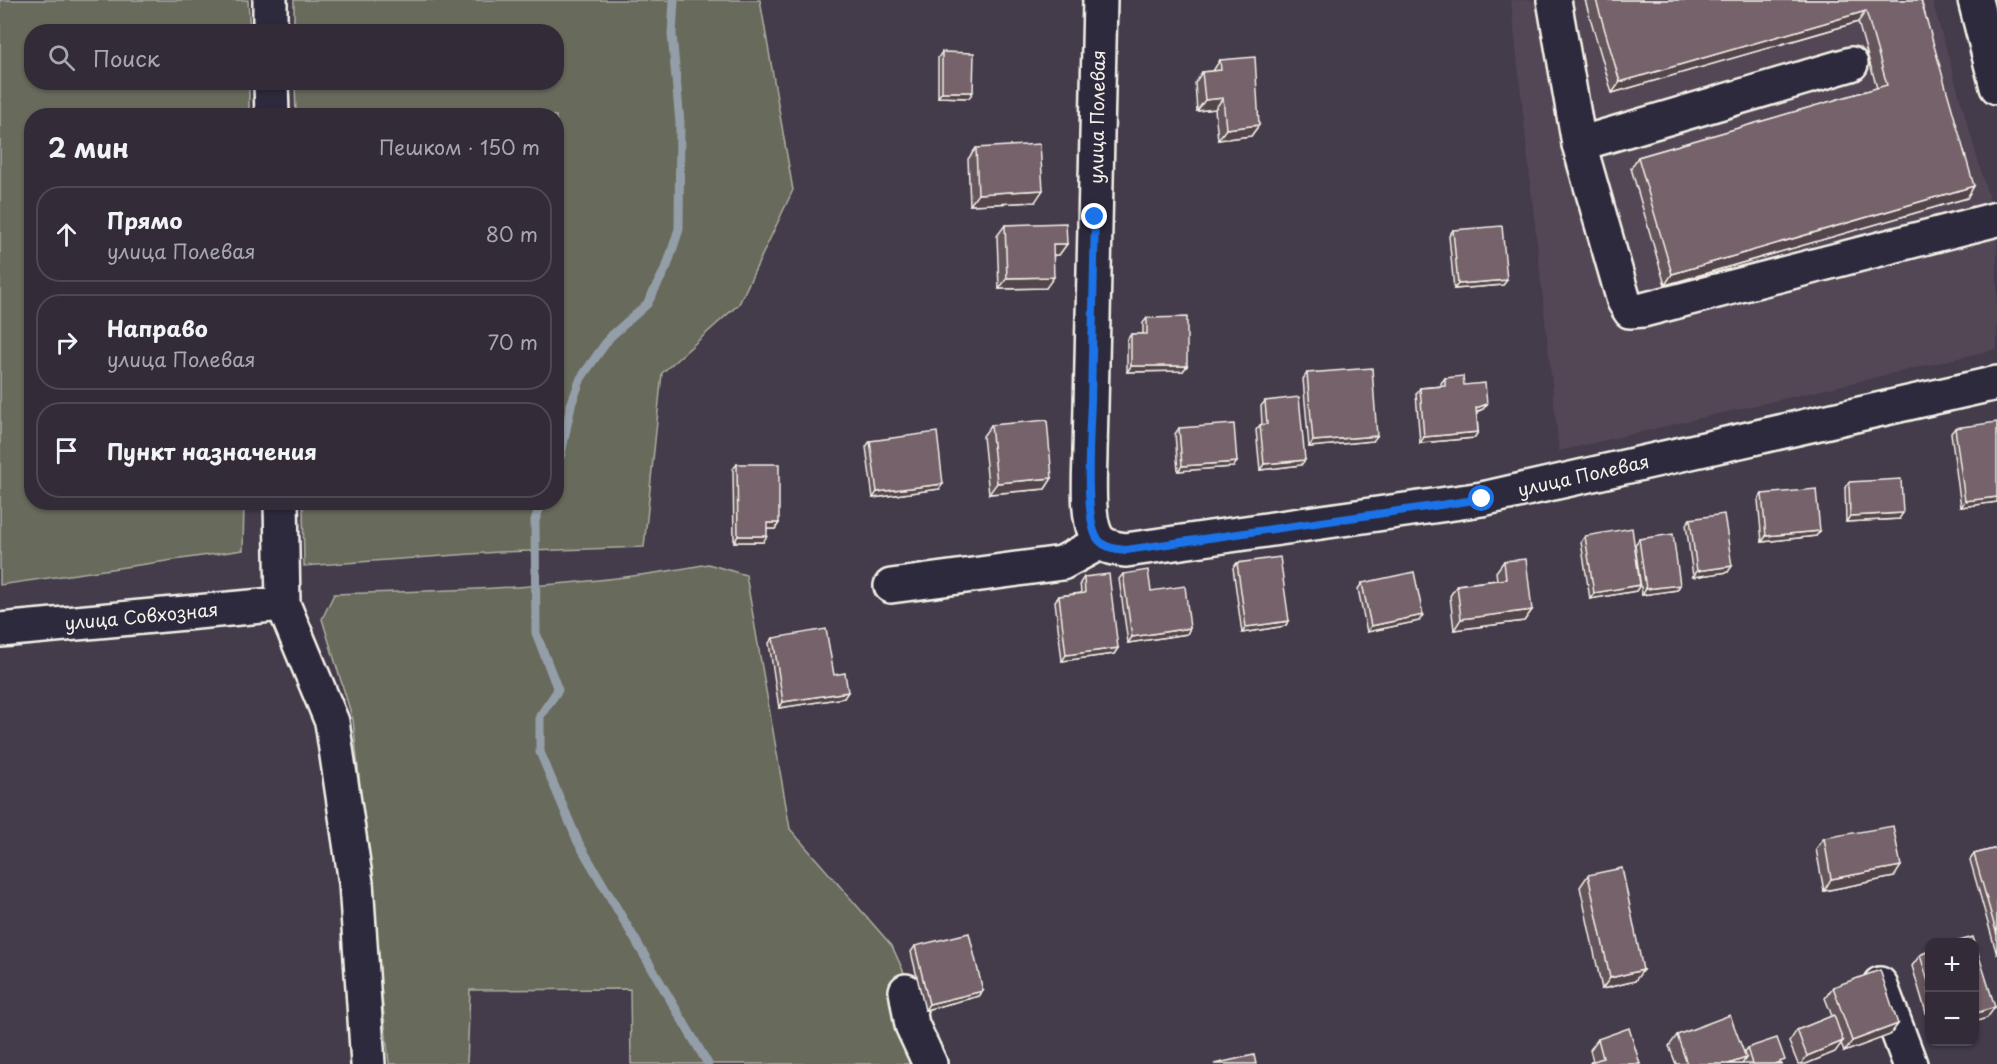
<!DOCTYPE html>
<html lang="ru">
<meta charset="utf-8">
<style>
:root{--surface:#332c38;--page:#3b3440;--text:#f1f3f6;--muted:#a9a7ae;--line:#4e4853}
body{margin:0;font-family:"Playpen Sans",sans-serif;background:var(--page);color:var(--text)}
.controls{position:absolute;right:18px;bottom:18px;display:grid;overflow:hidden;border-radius:12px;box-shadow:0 2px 4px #0004}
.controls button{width:54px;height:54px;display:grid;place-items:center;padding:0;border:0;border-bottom:2px solid var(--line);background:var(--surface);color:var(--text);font:30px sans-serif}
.stop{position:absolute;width:18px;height:18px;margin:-14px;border:4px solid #1a73e8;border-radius:50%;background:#fff}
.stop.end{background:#1a73e8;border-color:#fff;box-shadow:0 2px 6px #0008}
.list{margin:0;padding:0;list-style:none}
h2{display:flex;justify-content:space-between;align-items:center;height:78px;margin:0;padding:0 24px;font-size:26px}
h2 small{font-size:20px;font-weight:400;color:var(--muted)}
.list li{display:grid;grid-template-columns:39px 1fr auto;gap:18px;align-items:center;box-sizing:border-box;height:96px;margin:0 12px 12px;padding:0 12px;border:2px solid var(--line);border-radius:24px}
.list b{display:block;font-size:22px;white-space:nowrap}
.list p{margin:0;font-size:20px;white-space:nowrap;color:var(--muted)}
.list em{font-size:20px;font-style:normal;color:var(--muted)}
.icon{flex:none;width:33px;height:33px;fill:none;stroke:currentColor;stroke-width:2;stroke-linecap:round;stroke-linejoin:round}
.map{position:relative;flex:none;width:1997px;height:1064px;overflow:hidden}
.search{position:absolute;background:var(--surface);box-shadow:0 2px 4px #0004;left:24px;top:24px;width:540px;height:66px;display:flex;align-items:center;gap:15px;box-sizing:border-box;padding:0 21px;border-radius:24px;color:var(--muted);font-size:22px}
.panel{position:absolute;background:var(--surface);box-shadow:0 2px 4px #0004;left:24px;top:108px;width:540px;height:402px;border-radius:24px}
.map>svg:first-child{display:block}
</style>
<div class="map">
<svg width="1997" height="1064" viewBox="0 0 1997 1064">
<rect width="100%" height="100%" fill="#443b4b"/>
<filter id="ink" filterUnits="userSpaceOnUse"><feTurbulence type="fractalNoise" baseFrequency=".0167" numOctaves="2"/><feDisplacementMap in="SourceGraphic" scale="12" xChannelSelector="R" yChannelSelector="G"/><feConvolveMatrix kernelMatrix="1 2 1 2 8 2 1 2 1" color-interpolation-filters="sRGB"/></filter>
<g filter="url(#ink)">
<path fill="#534755" d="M1511 0H1932L1997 227V349L1559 451Z"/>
<g fill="#686b5c" stroke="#aeaea2" stroke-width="1.5">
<path d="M0 0H248L250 31 32 32V82L249 83V115L32 116V502L244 503 243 550 0 585Z"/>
<path d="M294 0H760L793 190 739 304 662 373 644 547 499 552 304 566 303 503 556 502V116L296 115 295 83 556 82V32L294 31Z"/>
<path d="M708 564 746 575 790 829 892 946 945 1064H631L630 989 470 990 467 1064H389L353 720 322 619 334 594C458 590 585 588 708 564Z"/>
</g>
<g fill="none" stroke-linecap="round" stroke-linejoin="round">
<g stroke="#949ea9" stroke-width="9">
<path d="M556 466 561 454 571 405 581 378 610 337 647 304 667 266 679 229 680 123 672 34 674 0"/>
<path d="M542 502 535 520 536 633 558 690 540 716V752L578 842 708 1064"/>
</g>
<defs>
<g id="minor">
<path d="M270 0V32"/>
<path id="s1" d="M1100 0 1090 452C1090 473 1085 525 1100 541 1107 548 1116 549 1126 550L1482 499 1997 383"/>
<path d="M1554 0 1579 144 1624 301 1630 311 1643 310 1997 219"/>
<path d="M1975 0 1997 87"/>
<path d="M271 82 272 116"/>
<path d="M1579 144 1851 64"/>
<path d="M281 502 283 604 332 722 356 883 368 1064"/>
<path d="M891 586 1062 563 1101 542"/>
<path id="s2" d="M0 630 283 604"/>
<path d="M1880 984 1910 1064"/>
<path d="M906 991 912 1025 930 1064"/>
</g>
</defs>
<use href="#minor" stroke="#f4f1e8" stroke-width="38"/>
<use href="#minor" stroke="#2f2a3d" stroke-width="33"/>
</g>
<g fill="#65545c" stroke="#f4f1e8" stroke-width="1.5">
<path d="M1585 0H1921L1967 198 1665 285 1631 168 1638 157 1877 88 1858 22 1612 93Z"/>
<path d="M942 52 969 98 938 97V58Z"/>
<path d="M1220 60 1259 125 1251 136 1218 140 1215 109 1197 111 1195 83 1202 72 1213 71Z"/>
<path d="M976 148 1035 202 970 205 968 159Z"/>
<path d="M1005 225 1067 244 1059 255H1054L1046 288 999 289 997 236Z"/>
<path d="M1453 230 1507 280 1503 285 1454 289 1449 236Z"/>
<path d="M1147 318 1187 366 1183 371 1127 372V340L1131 334H1143V323Z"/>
<path d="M1307 373 1373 441 1309 447 1303 379Z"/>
<path d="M1445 378 1464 385 1487 404 1483 409 1477 412 1478 432 1474 438 1420 443 1416 394 1420 388 1441 386V383Z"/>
<path d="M1265 401 1301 465 1260 470 1256 430 1260 425 1262 424 1261 406Z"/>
<path d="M991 425 1052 478 1045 489 989 494 983 436Z"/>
<path d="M1179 428 1233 467 1178 471 1175 434Z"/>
<path d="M1955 428 1997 502 1961 507 1951 433Z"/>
<path d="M870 441 939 489 873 498 866 447Z"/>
<path d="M737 464 779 523 775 529H767L763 542H734L733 469Z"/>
<path d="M1849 482 1899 519 1846 522 1845 488Z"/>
<path d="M1762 494 1820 531 1816 536 1762 542 1758 500Z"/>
<path d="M1690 519 1728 572 1693 577 1686 524Z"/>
<path d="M1585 536 1640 585 1636 591 1590 599 1581 542Z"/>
<path d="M1639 539 1680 585 1677 590 1642 595 1635 545Z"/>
<path d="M1504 561 1532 610 1524 621 1454 630 1450 596 1457 585 1497 580 1496 572Z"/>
<path d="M1237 563 1289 621 1285 626 1242 633 1233 568Z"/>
<path d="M1123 574 1151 591 1190 628 1187 634 1128 643 1119 579Z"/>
<path d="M1084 577 1118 648 1114 654 1062 661 1055 601 1059 596 1081 593 1080 583Z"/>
<path d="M1362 583 1419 621 1367 632 1358 589Z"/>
<path d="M773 638 834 675 844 698 779 708 769 643Z"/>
<path d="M1824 838 1894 877 1824 891 1816 849Z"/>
<path d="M1997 848V955L1970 860 1974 854Z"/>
<path d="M1588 875 1635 981 1602 989 1580 887Z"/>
<path d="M915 946 983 991 979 996 925 1010 911 952Z"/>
<path d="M1929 951V1023L1912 966 1920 955Z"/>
<path d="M1833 987 1898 1024 1890 1035 1844 1052 1841 1043 1835 1052 1806 1064H1798L1789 1042 1797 1030 1832 1016 1825 998Z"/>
<path d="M1677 1035 1744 1052 1747 1048 1782 1064H1676L1669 1046Z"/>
<path d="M1598 1039 1640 1064H1589L1591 1062 1593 1061 1590 1050Z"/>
</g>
<g fill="#53454b" stroke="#f4f1e8" stroke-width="1.5">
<path d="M1866 11 1858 22 1612 93 1620 82Z"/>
<path d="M942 92H973L969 98 938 97Z"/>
<path d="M1223 98 1215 109 1197 111 1205 100Z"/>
<path d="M1259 125 1251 136 1218 140 1226 129Z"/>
<path d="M1974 186 1967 198 1665 285 1672 274Z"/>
<path d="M1043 190 1035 202 970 205 978 194Z"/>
<path d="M1053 244H1067L1059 255H1046Z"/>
<path d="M1054 277 1046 288 999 289 1007 278Z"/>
<path d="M1507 280 1503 285 1454 289 1458 284Z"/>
<path d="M1131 366H1187L1183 371 1127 372Z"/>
<path d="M1487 404 1483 409 1472 413 1476 408Z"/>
<path d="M1478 432 1474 438 1420 443 1424 437Z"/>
<path d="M1377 436 1373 441 1309 447 1313 441Z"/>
<path d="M1305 460 1301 465 1260 470 1264 464Z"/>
<path d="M1237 462 1233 467 1178 471 1182 466Z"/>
<path d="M1052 478 1045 489 989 494 997 483Z"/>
<path d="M943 484 939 489 873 498 877 492Z"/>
<path d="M1997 497V502L1961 507 1965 501Z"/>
<path d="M1903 513 1899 519 1846 522 1850 516Z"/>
<path d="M767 523H779L775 529H763Z"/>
<path d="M1820 531 1816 536 1762 542 1766 536Z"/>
<path d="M738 536H767L763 542H734Z"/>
<path d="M1732 566 1728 572 1693 577 1697 571Z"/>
<path d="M1640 585 1636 591 1590 599 1594 593Z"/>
<path d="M1680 585 1677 590 1642 595 1646 589Z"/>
<path d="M1532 610 1524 621 1454 630 1461 619Z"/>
<path d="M1423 615 1419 621 1367 632 1371 626Z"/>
<path d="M1289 621 1285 626 1242 633 1246 627Z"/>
<path d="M1190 628 1187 634 1128 643 1132 637Z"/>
<path d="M1118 648 1114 654 1062 661 1066 655Z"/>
<path d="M848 692 844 698 779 708 783 702Z"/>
<path d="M1901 866 1894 877 1824 891 1831 879Z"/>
<path d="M1643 970 1635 981 1602 989 1610 978Z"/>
<path d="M983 991 979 996 925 1010 929 1004Z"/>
<path d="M1995 1007 1987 1018 1974 1022V1014Z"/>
<path d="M1898 1024 1890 1035 1844 1052 1852 1041Z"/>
<path d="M1843 1041 1835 1052 1806 1064H1801L1807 1056Z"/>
<path d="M1746 1058 1742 1064H1728Z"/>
</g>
<g fill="#76626b" stroke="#f4f1e8" stroke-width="1.5">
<path d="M1596 0H1921L1974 186 1672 274 1638 157 1887 85 1866 11 1620 82Z"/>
<path d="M942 52 974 53 973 92H942Z"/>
<path d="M1255 57 1259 125 1226 129 1223 98 1205 100 1202 72 1221 70 1220 60Z"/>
<path d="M1040 144 1043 190 978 194 976 148Z"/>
<path d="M1066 223 1067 244H1053L1054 277 1007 278 1005 225Z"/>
<path d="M1502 226 1507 280 1458 284 1453 230Z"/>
<path d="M1187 317V366H1131V334H1147V318Z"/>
<path d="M1372 368 1377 436 1313 441 1307 373Z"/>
<path d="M1463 376 1464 385 1485 383 1487 404 1476 408 1478 432 1424 437 1420 388 1445 386V378Z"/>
<path d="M1299 397 1305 460 1264 464 1260 425 1267 424 1265 401Z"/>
<path d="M1047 420 1052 478 997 483 991 425Z"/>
<path d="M1997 422V497L1965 501 1955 428Z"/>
<path d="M1234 424 1237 462 1182 466 1179 428Z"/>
<path d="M937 432 943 484 877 492 870 441Z"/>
<path d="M737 464H779V523H767V536H738Z"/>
<path d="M1901 479 1903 513 1850 516 1849 482Z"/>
<path d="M1816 489 1820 531 1766 536 1762 494Z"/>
<path d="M1724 514 1732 566 1697 571 1690 519Z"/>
<path d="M1632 528 1640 585 1594 593 1585 536Z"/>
<path d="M1673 534 1680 585 1646 589 1639 539Z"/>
<path d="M1280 557 1289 621 1246 627 1237 563Z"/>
<path d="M1526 559 1532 610 1461 619 1457 585 1506 579 1504 561Z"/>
<path d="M1148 570 1151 591 1185 586 1190 628 1132 637 1123 574Z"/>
<path d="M1414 572 1423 615 1371 626 1362 583Z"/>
<path d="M1109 574 1118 648 1066 655 1059 596 1085 593 1084 577Z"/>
<path d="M826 629 834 675 845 673 848 692 783 702 773 638Z"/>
<path d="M1893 826 1901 866 1831 879 1824 838Z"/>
<path d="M1997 848V935L1974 854Z"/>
<path d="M1622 868 1643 970 1610 978 1588 875Z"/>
<path d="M969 933 983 991 929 1004 915 946Z"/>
<path d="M1973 937 1995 1007 1974 1014V942H1956Z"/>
<path d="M1929 951V985L1920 955Z"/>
<path d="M1880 970 1898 1024 1852 1041 1833 987Z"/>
<path d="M1730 1015 1746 1058 1728 1064H1687L1677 1035Z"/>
<path d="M1834 1015 1843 1041 1807 1056 1797 1030Z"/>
<path d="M1629 1028 1640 1064H1592L1591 1062 1603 1058 1598 1039Z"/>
<path d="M1777 1038 1785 1060 1774 1064H1752L1747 1048Z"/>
<path d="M1254 1055 1256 1064H1214Z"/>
</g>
</g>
<g fill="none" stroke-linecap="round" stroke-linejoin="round" filter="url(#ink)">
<path stroke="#1a73e8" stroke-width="8" d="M1095 217C1094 278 1092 339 1091 401 1090 428 1084 518 1097 538 1104 548 1115 549 1126 550L1482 499"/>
</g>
<g text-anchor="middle" stroke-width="4.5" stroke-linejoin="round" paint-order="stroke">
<g font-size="18" fill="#f4f1e8" stroke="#2f2a3d">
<text transform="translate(1098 117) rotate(-89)" y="6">улица Полевая</text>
<text dy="6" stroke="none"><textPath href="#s1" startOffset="1035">улица Полевая</textPath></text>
<text dy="6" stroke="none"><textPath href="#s2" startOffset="142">улица Совхозная</textPath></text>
</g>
</g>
</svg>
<div class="controls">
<button>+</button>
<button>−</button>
</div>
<div class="stop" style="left:1482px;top:499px"></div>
<div class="stop end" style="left:1095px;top:217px"></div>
<div class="search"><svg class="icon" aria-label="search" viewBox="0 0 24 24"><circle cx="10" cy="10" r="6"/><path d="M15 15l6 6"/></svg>Поиск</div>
<section class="panel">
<h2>2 мин<small>Пешком · 150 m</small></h2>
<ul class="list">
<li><svg class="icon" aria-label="ahead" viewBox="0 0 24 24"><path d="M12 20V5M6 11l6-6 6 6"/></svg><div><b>Прямо</b><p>улица Полевая</p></div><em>80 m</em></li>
<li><svg class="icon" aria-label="right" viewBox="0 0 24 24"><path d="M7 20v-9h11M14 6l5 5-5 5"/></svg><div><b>Направо</b><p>улица Полевая</p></div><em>70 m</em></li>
<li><svg class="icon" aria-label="arrive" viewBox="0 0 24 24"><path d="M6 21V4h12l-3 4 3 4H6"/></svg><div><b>Пункт назначения</b></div></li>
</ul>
</section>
</div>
